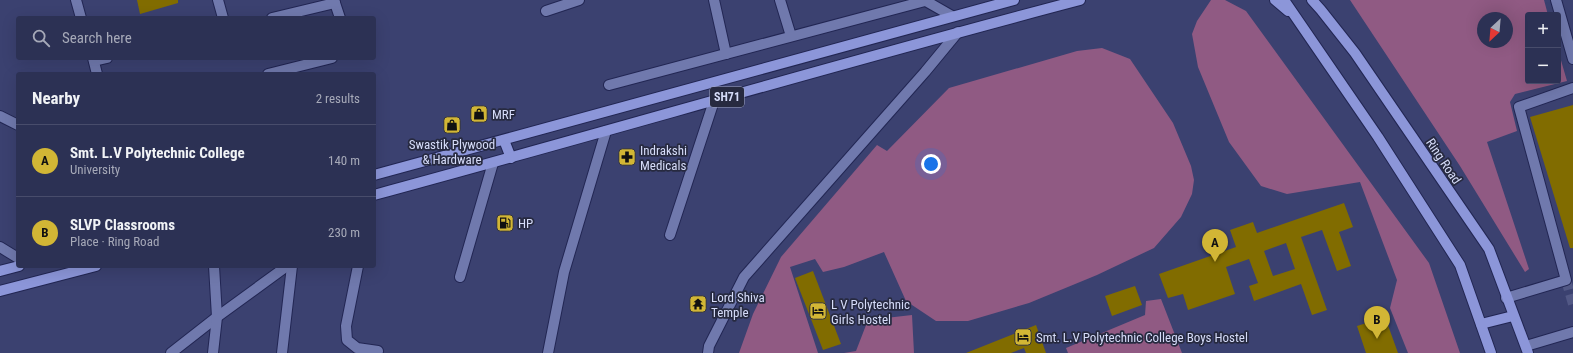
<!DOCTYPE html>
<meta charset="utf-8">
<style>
:root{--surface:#2c3154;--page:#383d5e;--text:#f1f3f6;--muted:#a6a9b8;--line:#484c6b;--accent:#d2b635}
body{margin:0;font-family:"Roboto Condensed",sans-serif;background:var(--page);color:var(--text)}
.controls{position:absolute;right:12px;top:12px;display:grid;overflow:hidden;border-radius:4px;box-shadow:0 4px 16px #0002}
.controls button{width:36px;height:36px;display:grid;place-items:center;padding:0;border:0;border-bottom:1px solid var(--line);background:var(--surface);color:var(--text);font:20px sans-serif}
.compass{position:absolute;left:1477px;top:12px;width:36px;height:36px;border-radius:50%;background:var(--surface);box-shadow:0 4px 16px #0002;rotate:206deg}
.you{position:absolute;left:931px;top:164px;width:14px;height:14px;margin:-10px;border:3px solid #fff;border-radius:50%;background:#1a73e8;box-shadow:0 0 0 6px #1a73e833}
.badge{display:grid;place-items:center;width:26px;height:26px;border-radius:50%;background:var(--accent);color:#111;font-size:13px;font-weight:700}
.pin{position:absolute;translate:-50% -33px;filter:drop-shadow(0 1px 2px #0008)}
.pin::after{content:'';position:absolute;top:21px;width:14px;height:12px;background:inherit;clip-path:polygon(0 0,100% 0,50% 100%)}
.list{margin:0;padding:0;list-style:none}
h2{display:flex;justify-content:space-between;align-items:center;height:52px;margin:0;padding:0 16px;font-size:17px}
h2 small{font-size:13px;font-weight:400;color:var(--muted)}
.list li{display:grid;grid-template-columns:26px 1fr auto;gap:12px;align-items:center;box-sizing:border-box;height:72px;padding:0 16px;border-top:1px solid var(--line)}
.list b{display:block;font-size:15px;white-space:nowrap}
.list p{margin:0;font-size:13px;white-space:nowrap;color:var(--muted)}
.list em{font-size:13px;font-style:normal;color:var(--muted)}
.icon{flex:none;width:22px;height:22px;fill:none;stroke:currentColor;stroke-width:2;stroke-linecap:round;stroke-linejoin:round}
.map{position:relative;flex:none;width:1573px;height:353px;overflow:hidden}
.search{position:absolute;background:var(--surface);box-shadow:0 4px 16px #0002;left:16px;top:16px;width:360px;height:44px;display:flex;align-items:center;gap:10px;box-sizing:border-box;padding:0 14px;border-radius:4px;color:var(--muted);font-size:15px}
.panel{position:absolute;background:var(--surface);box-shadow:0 4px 16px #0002;left:16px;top:72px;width:360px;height:196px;border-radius:4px}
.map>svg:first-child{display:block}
</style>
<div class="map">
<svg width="1573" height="353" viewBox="0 0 1573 353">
<rect width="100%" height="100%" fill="#3b4170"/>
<g fill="#905a83" fill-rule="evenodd">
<path d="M1211 0H1225L1246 11 1429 263 1460 353H1408L1390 308 1397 280 1360 182 1287 194 1261 186 1229 142 1198 67 1192 34 1197 21Z"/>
<path d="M1350 0H1544L1548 15H1528V81H1558V50L1567 81 1515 94 1510 102 1517 131 1487 142 1529 269 1525 272 1460 166ZM1483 18H1507V42H1483Z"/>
<path d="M1102 48 1130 59 1173 123 1191 166 1194 180 1192 194 1181 217 1154 248 1097 275 1029 303 968 321H936L906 301 884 252 844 267 823 272 815 259 790 267 818 353H739L753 314 781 257 877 145 887 151 949 88 1077 51Z"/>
<path d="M1161 299 1182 353H1068L1066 348 1145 315 1146 301Z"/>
<path d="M912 315 914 353H844L856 351 868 320Z"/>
</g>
<g fill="#816c00" fill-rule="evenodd">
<path d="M137 0H178V3L140 14Z"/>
<path d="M1573 105V248H1570L1530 117Z"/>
<path d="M1344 203 1353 227 1339 232 1351 266 1337 271 1322 230 1301 237 1327 310 1312 315 1301 284 1254 301 1249 286 1258 283 1249 259 1226 267 1235 294 1188 310 1183 294 1168 298 1159 274 1236 247 1230 230 1253 222 1257 233ZM1286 243 1295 269 1273 276 1264 251Z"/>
<path d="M813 271 841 344 823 350 795 278Z"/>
<path d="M1135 286 1142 305 1112 316 1105 296Z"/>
<path d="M1385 317 1398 353H1366L1357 326Z"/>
<path d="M1036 325 1046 353H1026L1024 348 1011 353H966Z"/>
</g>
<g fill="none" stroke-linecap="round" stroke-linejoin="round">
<path stroke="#525885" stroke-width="10" stroke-dasharray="10 5" stroke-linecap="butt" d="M1566 280 1573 304"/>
<defs>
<g id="minor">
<path d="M76 0 81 18"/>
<path d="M218 0 223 18"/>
<path d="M334 0 340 18"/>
<path d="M714 0 726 54"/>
<path d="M780 0 791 36"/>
<path d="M924 0 952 16"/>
<path d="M1556 0 1573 59"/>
<path d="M546 11 579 0"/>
<path d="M272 18 335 3"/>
<path d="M93 58 97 74"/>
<path d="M94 61 107 58"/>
<path d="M268 74 332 58"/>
<path d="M609 85 925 1"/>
<path d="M0 116 18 125"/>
<path d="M670 235 714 101"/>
<path d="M0 247 18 258"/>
<path d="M358 266 346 326 347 340 357 348 378 351"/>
<path d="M460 277 493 163"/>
<path d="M1506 298 1566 280 1519 107 1573 88"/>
<path d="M1526 346 1573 332"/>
<path d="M171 353 217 317 287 266"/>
<path d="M213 353 217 317 214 266"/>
<path d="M282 353 292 266"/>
<path d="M548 353 564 272 606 131"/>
<path d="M708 353 709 346 744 277 925 72 958 32"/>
</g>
<g id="major">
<path d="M1275 0 1288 11"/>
<path d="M1284 0 1378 137 1460 265 1491 353"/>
<path d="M1312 0 1321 10 1355 53 1489 249 1528 353"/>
<path d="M504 140 511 158"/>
<path d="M374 175 1014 0"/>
<path d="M374 195C610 131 844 62 1080 0"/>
<path d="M0 271 19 266"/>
<path d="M0 291 96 266"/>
<path d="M1481 324 1513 316"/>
</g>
</defs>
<use href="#minor" stroke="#222653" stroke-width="12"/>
<use href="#major" stroke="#222653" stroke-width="12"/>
<use href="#minor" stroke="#7079ad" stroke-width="10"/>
<use href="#major" stroke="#8c96d9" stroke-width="10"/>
</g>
<defs>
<symbol id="shop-square" viewBox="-11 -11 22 22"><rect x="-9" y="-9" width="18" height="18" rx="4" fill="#d2b635" stroke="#272a40"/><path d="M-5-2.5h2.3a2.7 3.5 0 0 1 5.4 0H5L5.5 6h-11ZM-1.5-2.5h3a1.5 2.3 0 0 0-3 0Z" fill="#111"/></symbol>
<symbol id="pharmacy-square" viewBox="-11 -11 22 22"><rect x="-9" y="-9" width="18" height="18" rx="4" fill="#d2b635" stroke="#272a40"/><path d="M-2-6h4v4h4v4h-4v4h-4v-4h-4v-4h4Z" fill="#111"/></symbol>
<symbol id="fuel-square" viewBox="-11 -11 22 22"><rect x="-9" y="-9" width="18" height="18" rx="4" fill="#d2b635" stroke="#272a40"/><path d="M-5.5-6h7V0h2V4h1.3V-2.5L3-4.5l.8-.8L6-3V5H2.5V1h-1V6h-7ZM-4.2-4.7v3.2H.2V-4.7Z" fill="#111"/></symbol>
<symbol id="temple-square" viewBox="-11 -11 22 22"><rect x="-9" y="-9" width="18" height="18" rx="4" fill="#d2b635" stroke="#272a40"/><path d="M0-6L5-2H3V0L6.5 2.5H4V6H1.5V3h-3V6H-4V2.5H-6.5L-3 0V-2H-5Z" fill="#111"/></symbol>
<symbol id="hotel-square" viewBox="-11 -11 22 22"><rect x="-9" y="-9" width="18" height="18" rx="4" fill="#d2b635" stroke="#272a40"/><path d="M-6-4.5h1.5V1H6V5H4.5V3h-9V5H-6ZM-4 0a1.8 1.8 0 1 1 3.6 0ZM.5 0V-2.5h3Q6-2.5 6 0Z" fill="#111"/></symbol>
</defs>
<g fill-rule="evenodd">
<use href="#shop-square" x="469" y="104" width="20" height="20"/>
<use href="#shop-square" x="442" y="115" width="20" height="20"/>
<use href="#pharmacy-square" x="617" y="147" width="20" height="20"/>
<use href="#fuel-square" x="495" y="213" width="20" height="20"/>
<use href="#temple-square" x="688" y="294" width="20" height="20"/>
<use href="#hotel-square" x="808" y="301" width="20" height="20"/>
<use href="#hotel-square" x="1013" y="327" width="20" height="20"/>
</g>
<g text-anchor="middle" stroke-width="3.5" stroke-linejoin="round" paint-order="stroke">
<rect fill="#272a40" stroke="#a2a7c2" stroke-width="1" x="710" y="87" width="34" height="20" rx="3"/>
<g font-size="12" font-weight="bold" fill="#d6dcf9">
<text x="727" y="101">SH71</text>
</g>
<g font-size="13" fill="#d6dcf9" stroke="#272a40" text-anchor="start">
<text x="492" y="119">MRF</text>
<text x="452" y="149" text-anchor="middle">Swastik Plywood<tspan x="452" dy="15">&amp; Hardware</tspan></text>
<text x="640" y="155">Indrakshi<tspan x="640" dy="15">Medicals</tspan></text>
<text x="518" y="228">HP</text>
<text x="711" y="302">Lord Shiva<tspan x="711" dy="15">Temple</tspan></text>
<text x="831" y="309">L V Polytechnic<tspan x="831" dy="15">Girls Hostel</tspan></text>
<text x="1036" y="342">Smt. L.V Polytechnic College Boys Hostel</text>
</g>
<g font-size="13" fill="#d6dcf9" stroke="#272a40">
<text transform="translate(1444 161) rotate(56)" y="5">Ring Road</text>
</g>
</g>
</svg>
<div class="controls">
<button>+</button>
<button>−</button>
</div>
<svg class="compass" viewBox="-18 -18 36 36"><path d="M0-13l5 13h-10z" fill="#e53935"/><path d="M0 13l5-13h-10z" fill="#a6a9b8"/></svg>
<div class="you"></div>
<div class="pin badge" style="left:1215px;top:262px">A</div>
<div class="pin badge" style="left:1377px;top:339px">B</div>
<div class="search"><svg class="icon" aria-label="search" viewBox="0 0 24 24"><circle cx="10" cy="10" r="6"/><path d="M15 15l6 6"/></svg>Search here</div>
<section class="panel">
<h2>Nearby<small>2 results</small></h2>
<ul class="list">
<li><span class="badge">A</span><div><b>Smt. L.V Polytechnic College</b><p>University</p></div><em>140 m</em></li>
<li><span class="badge">B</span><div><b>SLVP Classrooms</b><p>Place · Ring Road</p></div><em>230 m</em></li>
</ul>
</section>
</div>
